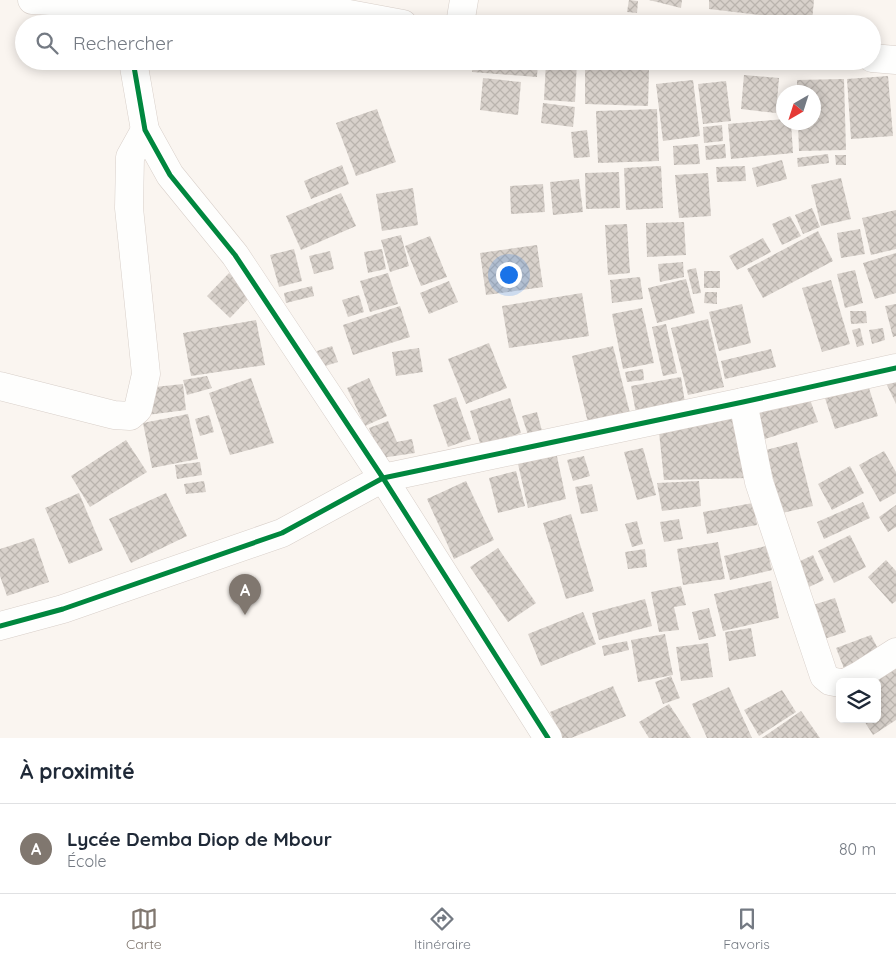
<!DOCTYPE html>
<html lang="fr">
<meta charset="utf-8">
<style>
:root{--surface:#fff;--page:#f2f2f3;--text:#1f2937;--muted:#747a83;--line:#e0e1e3;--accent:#80776f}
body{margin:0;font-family:Quicksand,sans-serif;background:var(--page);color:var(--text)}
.controls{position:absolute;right:15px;bottom:15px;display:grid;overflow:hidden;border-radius:8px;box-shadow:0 2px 12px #0003}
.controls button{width:45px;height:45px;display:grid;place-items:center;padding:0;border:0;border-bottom:1px solid var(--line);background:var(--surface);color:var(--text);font:25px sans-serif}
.compass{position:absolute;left:776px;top:85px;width:45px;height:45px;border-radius:50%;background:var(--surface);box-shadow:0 2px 12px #0003;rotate:219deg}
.you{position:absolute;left:508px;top:274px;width:18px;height:18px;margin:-12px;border:4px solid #fff;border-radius:50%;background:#1a73e8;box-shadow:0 0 0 8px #1a73e833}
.badge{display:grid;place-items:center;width:32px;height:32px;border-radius:50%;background:var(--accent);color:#fff;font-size:16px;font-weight:700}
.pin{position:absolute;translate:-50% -41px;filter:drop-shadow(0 1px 2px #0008)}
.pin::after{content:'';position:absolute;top:26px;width:18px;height:15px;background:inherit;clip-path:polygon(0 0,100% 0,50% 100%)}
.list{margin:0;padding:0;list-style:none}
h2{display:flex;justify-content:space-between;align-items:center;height:65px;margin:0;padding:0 20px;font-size:21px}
h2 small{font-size:16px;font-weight:400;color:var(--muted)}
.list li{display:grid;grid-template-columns:32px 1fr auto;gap:15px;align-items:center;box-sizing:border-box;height:90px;padding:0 20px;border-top:1px solid var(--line)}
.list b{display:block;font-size:19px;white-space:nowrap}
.list p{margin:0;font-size:16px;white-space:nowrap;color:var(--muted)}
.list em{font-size:16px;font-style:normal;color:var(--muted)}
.icon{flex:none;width:28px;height:28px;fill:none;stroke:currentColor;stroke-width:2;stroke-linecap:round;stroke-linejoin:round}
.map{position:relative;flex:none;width:896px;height:738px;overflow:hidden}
.search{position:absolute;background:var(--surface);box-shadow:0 2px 12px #0003;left:15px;right:15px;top:15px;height:55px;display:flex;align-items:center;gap:12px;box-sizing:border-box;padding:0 18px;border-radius:28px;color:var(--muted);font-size:19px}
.sheet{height:155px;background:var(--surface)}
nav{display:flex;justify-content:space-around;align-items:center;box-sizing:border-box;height:70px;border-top:1px solid var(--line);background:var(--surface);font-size:14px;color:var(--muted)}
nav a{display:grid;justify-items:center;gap:2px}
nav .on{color:var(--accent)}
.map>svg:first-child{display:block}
</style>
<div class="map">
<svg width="896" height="738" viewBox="0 0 896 738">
<defs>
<pattern id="building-cross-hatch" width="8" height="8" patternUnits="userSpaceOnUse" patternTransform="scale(1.25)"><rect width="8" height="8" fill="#d8d1cb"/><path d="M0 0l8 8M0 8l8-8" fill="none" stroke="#bab4ae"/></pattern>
</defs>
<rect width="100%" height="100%" fill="#faf5f0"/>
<g fill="url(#building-cross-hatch)">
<path d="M629 0 638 1 637 13 627 12Z"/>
<path d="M649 0H682L681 8Z"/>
<path d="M709 0H814L812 21 709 9Z"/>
<rect x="418" y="61" width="24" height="9"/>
<path d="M473 61H538L537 77 472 72Z"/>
<path d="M546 61H577L575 102 544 100Z"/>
<path d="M585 67 649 69 648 106 585 104Z"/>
<path d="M744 75 779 78 776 113 741 109Z"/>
<path d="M888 76 893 136 851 139 847 79Z"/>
<path d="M483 78 521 82 518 115 480 110Z"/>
<path d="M844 79 846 150 799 151 798 122H814V92H797V80Z"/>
<path d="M693 80 700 136 663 141 656 84Z"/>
<path d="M726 81 731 121 703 124 698 84Z"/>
<path d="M543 103 575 107 573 127 541 123Z"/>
<path d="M377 109 396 162 356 176 336 123Z"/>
<path d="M657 109 659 161 598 163 596 111Z"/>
<path d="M784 119V122H791L793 153 731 159 728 124Z"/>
<path d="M722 125 723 141 704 143 703 127Z"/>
<path d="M587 130 590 157 574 158 571 132Z"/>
<path d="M698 144 700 164 674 165 673 146Z"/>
<path d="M725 144 726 158 706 160 705 146Z"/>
<path d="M828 154 829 163 798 167 797 158Z"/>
<path d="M835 155H846V165H836Z"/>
<path d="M782 160 787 179 757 187 752 168Z"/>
<path d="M342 165 349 184 311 199 304 181Z"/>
<path d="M661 166 663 208 626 210 624 168Z"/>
<path d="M745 166 746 181 717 182 716 167Z"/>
<path d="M619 172 620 208 586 209 585 173Z"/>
<path d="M708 173 711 216 679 218 675 175Z"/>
<path d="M841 178 851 219 821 226 811 185Z"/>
<path d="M579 179 583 212 553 215 550 182Z"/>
<path d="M543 184 545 212 511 214 510 186Z"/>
<path d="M413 188 418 225 382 231 376 194Z"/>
<path d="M341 193 356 226 301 250 286 216Z"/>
<path d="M812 208 820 227 803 234 795 215Z"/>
<path d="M896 210V249L871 255 862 218Z"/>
<path d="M790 216 801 236 782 245 772 224Z"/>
<path d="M684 222 686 255 647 257 646 223Z"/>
<path d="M627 224 630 273 608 275 605 225Z"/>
<path d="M860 229 865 254 841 258 837 233Z"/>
<path d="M818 231 833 261 763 298 747 269Z"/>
<path d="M401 235 409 266 390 272 381 240Z"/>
<path d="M430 236 447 277 421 286 405 246Z"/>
<path d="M763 238 771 252 737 270 729 256Z"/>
<path d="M537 245 543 287 486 295 480 253Z"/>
<path d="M294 249 302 281 279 287 270 255Z"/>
<path d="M382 249 386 269 368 273 364 252Z"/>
<path d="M330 251 334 269 314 274 309 256Z"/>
<path d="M896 253V293L875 299 863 263Z"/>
<path d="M683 262 684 277 660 282 658 264Z"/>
<path d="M696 268 701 293 693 294 687 270Z"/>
<path d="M855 270 863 303 845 308 837 274Z"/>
<rect x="704" y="271" width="16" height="17"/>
<path d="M229 273 252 295 230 318 207 296Z"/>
<path d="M388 273 398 304 370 312 360 281Z"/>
<path d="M640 277 643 299 612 303 610 280Z"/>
<path d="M686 279 695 313 657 323 648 288Z"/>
<path d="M831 280 850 344 822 352 802 288Z"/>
<path d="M449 281 458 302 429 314 420 293Z"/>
<path d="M312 286 314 296 286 303 284 293Z"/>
<path d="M705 292H717V304L704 303Z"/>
<path d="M582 293 589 336 509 348 502 306Z"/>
<path d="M359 295 364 312 348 317 342 300Z"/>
<path d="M742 304 751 343 719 351 709 312Z"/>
<path d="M896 304V336L893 337 885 306Z"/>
<path d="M400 306 410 337 353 355 343 325Z"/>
<path d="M642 308 654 363 623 369 612 314Z"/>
<path d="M850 311H866L867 323 851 324Z"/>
<path d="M708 319 724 387 688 395 671 328Z"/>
<path d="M256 320 265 365 191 376 183 333Z"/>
<path d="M666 324 677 373 663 376 652 327Z"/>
<path d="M860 328 864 345 857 347 852 330Z"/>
<path d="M883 328 885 340 872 344 869 330Z"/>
<path d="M489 343 507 388 466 404 448 359Z"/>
<path d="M332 346 338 362 322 367 317 351Z"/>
<path d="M613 346 630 413 588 423 572 356Z"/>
<path d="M419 348 423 372 396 376 392 352Z"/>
<path d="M771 349 776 367 725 379 721 361Z"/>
<path d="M643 369 644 380 627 382 625 372Z"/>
<path d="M207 376 212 388 187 395 183 380Z"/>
<path d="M681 377 685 403 636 413 631 386Z"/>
<path d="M251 378 274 443 230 455 209 393Z"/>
<path d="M369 378 387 416 365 426 347 388Z"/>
<path d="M896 378V404L886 383Z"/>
<path d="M866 379 878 416 835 429 823 392Z"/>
<path d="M183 384 186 410 147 415 145 388Z"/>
<path d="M807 391 818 422 765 439 755 408Z"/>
<path d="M456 397 471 439 448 447 433 405Z"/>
<path d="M510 398 521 433 481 446 470 411Z"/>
<path d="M537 412 542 431 528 435 522 416Z"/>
<path d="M188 414 198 459 152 468 143 423Z"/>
<path d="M209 415 214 432 200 436 195 419Z"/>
<path d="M737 417 748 478 664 480 659 432Z"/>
<path d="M388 421 397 442 412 439 415 453 381 458 369 428Z"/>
<path d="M126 440 147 472 90 507 71 476Z"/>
<path d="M797 442 813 506 782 513 766 450Z"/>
<path d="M555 447 566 499 528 508 516 455Z"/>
<path d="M643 448 656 495 637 500 624 452Z"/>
<path d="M884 451 896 472V493L880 502 859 465Z"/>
<path d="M584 456 590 476 573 481 567 460Z"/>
<path d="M200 462 202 475 177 479 175 465Z"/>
<path d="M850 466 864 493 832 510 818 484Z"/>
<path d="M516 471 525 506 498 513 489 478Z"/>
<path d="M204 481 206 492 186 494 184 484Z"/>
<path d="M466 481 494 540 454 559 427 499Z"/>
<path d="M699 481 701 506 662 511 657 483Z"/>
<path d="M592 484 598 511 581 514 575 487Z"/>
<path d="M79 493 103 550 69 564 45 508Z"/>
<path d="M166 493 187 536 131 563 109 519Z"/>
<path d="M863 502 870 518 824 539 817 522Z"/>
<path d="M753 503 757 525 707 534 703 512Z"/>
<path d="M896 505V527L888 532 879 517Z"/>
<path d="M571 514 594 591 566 599 543 523Z"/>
<path d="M679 519 683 539 664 542 660 522Z"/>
<path d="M637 521 643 544 632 547 625 524Z"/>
<path d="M850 535 866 567 834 583 818 551Z"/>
<path d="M34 538 49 582 7 596 0 576V549Z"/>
<path d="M718 542 725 579 683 585 677 549Z"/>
<path d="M766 546 772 570 730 580 724 556Z"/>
<path d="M498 548 536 603 508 622 470 567Z"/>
<path d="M645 549 647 567 628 569 625 552Z"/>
<path d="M813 555 824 580 809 587 798 562Z"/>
<path d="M886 560 896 571V601L892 604 868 577Z"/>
<path d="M771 581 779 618 723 631 714 594Z"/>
<path d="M681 586 686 605 674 607 679 630 659 632 651 592Z"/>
<path d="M835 598 846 632 824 639 813 605Z"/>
<path d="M645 599 652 626 599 640 592 613Z"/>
<path d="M709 608 716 636 699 640 692 612Z"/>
<path d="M583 612 596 644 541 666 528 634Z"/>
<path d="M751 628 756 656 729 661 725 632Z"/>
<path d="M665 634 673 675 638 682 631 640Z"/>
<path d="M871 635 881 655 847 676 836 648Z"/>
<path d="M627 641 629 650 604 656 602 646Z"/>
<path d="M708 643 713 677 681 681 676 647Z"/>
<path d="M896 659V720L873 735 863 719H877V682H861Z"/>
<path d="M671 676 680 698 663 704 655 682Z"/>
<path d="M613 686 626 716 571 738H562L550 712Z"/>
<path d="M729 687 752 738H707L692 704Z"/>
<path d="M782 690 796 712 759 736 744 710Z"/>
<path d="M669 704 691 738H649L639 722Z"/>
<path d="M801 711 820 738H762Z"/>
</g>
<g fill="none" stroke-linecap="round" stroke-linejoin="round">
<defs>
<g id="minor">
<path d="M32 0 124 5 306 6 403 24"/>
<path d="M460 24 464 0"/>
<path d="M872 58 896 60"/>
<path d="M133 61 145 130 170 175 235 255 383 478 548 738"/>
<path d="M0 386 114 415 130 416 138 409 146 374 129 208 130 157 145 130"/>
<path d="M743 402 759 482 824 676 830 681 840 683"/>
<path d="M0 626 63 609 282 533 383 478 743 402 896 368"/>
<path d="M847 682 860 675 896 652"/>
</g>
</defs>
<use href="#minor" stroke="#d8cfc9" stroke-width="29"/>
<use href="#minor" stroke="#fefefd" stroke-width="28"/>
<defs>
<g id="cycleway">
<path d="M133 61 145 130 170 175 235 255 383 478 548 738"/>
<path d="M0 626 63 609 282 533 383 478 743 402 896 368"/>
</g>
</defs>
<use href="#cycleway" stroke="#fff" stroke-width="8"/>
<use href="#cycleway" stroke="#00873e" stroke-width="5"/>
</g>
</svg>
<div class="controls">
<button><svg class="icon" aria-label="layers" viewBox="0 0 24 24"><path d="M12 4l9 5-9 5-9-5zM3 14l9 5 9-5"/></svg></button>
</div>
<svg class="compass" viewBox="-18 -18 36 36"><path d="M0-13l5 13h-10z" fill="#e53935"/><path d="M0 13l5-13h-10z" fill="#747a83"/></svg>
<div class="you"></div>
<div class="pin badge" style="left:245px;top:615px">A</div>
<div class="search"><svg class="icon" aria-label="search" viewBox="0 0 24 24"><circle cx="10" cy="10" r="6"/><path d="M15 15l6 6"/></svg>Rechercher</div>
</div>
<section class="sheet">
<h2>À proximité<small></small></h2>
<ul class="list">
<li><span class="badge">A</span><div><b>Lycée Demba Diop de Mbour</b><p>École</p></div><em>80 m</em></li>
</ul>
</section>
<nav>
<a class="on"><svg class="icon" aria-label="map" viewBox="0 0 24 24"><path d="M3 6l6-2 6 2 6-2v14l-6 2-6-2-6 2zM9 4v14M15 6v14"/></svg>Carte</a>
<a><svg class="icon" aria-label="directions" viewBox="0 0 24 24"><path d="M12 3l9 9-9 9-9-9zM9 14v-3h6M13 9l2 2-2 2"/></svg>Itinéraire</a>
<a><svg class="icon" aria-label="saved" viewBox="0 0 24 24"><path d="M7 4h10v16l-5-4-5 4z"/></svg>Favoris</a>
</nav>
